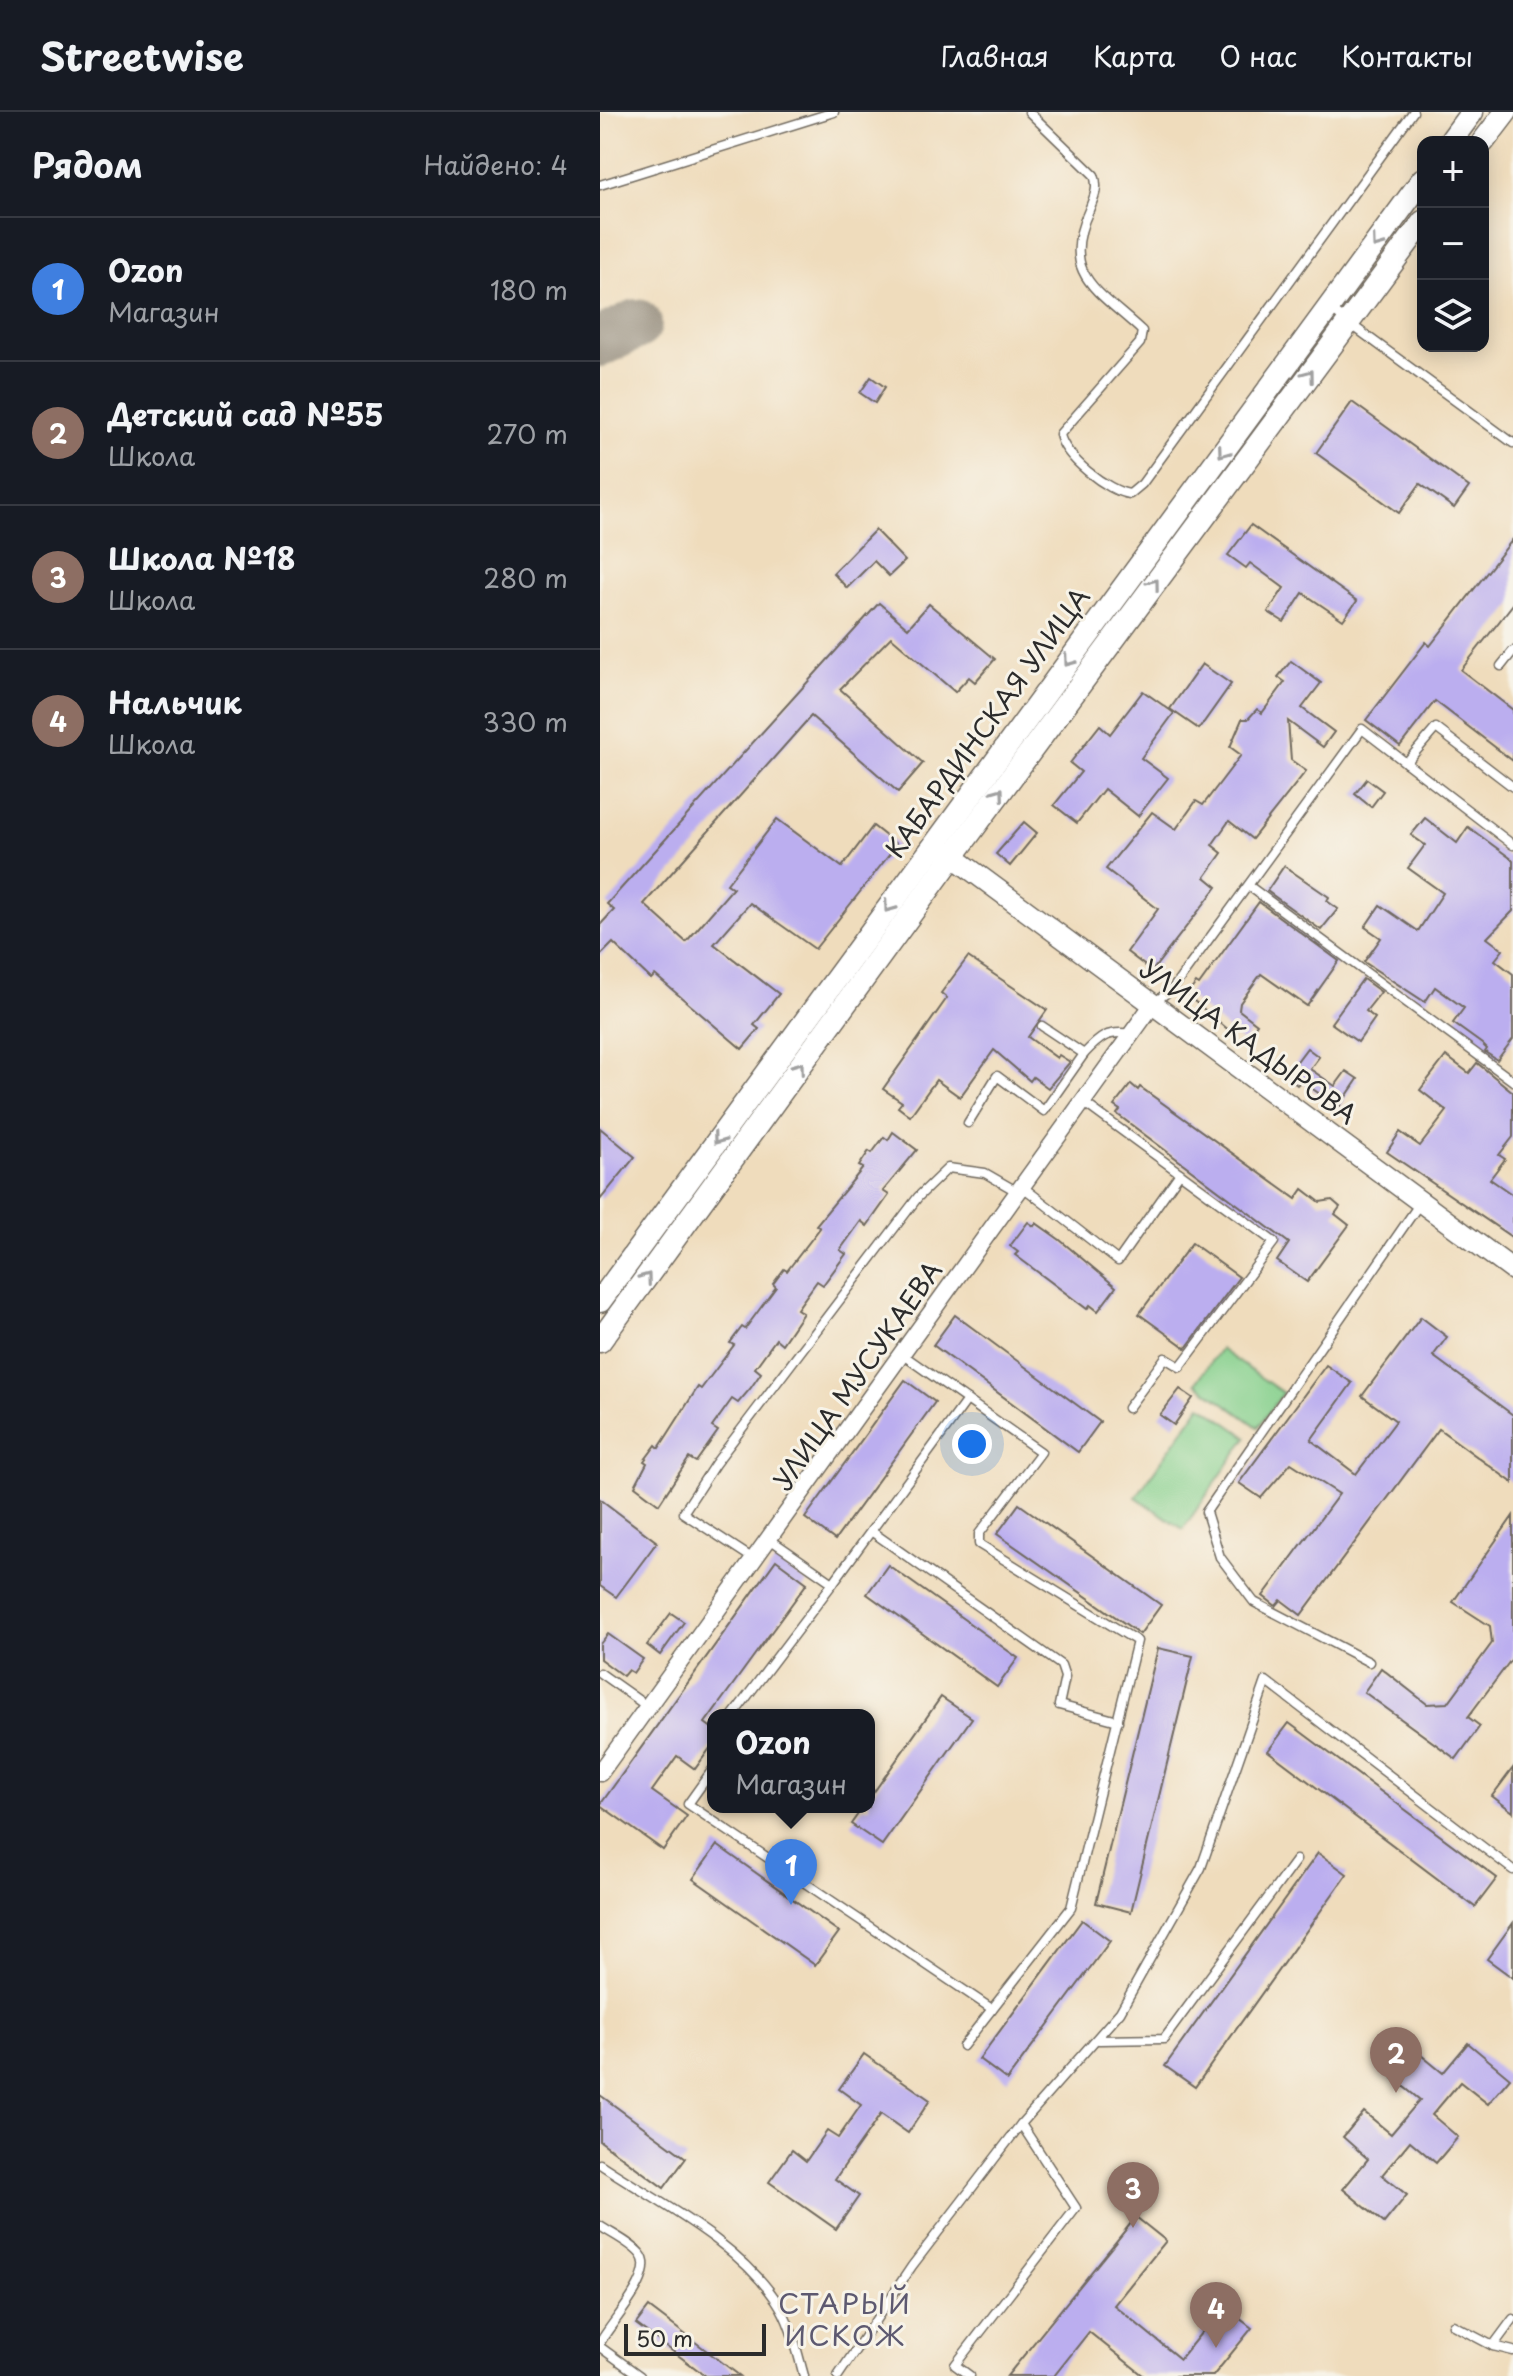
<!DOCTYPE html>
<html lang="ru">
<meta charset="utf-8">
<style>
:root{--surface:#171b24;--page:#242831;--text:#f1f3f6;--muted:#9ea1a6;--line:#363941;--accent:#0f766e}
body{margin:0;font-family:"Playpen Sans",sans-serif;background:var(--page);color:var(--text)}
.controls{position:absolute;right:24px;top:24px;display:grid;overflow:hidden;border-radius:16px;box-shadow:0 4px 20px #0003}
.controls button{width:72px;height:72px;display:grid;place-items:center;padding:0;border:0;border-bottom:2px solid var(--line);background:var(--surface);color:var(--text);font:40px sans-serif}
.scale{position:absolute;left:24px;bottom:20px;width:142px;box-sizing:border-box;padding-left:8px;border:4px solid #2b2b2b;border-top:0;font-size:22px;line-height:28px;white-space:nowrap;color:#2b2b2b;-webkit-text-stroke:6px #f7f3e8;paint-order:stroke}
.you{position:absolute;left:372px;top:1332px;width:28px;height:28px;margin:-20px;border:6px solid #fff;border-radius:50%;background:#1a73e8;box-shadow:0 0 0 12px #1a73e833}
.badge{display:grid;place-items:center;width:52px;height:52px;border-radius:50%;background:var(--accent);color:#fff;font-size:26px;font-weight:700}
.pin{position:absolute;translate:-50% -66px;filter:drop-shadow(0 2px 4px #0008)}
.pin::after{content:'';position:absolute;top:42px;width:28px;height:24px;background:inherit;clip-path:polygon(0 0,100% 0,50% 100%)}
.popup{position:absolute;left:107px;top:1597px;width:168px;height:104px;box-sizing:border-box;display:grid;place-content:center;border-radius:16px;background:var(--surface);filter:drop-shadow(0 2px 6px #0005);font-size:26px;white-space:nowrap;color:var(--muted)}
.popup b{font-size:30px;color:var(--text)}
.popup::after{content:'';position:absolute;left:50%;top:100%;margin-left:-16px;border:16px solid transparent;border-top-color:var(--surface)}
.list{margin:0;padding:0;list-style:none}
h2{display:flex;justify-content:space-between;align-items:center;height:104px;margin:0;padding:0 32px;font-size:34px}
h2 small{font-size:26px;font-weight:400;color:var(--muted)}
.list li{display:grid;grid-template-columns:52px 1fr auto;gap:24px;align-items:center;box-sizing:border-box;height:144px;padding:0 32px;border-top:2px solid var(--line)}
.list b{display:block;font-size:30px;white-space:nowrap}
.list p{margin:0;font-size:26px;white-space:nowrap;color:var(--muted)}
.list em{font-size:26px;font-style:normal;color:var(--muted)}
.icon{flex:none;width:44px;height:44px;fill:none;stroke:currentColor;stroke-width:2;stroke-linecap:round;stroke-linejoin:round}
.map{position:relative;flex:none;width:913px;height:2264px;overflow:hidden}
header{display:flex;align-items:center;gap:48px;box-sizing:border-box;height:112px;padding:0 40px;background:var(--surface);border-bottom:2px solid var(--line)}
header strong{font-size:38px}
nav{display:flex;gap:44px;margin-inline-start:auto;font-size:28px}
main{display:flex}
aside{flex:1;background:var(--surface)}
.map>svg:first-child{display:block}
</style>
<header>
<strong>Streetwise</strong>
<nav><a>Главная</a><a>Карта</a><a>О нас</a><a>Контакты</a></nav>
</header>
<main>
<aside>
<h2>Рядом<small>Найдено: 4</small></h2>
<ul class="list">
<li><span class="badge" style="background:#3f7fe0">1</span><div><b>Ozon</b><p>Магазин</p></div><em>180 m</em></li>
<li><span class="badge" style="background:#8d6e63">2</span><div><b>Детский сад №55</b><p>Школа</p></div><em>270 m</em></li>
<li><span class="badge" style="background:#8d6e63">3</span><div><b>Школа №18</b><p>Школа</p></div><em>280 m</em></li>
<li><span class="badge" style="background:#8d6e63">4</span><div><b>Нальчик</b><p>Школа</p></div><em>330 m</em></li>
</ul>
</aside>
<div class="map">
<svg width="913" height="2264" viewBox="0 0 913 2264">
<rect width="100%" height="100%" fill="#f7f3e8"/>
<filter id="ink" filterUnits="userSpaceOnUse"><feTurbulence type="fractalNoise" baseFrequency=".0125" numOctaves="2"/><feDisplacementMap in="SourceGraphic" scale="16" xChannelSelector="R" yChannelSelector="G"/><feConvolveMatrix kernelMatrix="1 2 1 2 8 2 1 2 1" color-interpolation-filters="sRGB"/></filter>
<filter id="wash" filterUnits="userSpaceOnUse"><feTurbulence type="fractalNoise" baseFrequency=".006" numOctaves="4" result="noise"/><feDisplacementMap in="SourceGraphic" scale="32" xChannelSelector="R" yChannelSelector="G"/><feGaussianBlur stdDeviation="1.8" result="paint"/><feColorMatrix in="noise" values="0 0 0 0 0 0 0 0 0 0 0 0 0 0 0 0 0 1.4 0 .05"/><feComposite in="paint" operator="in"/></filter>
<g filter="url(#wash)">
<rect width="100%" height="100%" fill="#efdcbc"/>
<g fill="#86d08d" stroke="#587e5c" stroke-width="2">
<path d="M620 1237 683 1281 658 1315 596 1271Z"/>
<path d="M601 1293 647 1325 583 1417 536 1385Z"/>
</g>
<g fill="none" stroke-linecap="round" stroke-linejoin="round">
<path stroke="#8d8474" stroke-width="50" d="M0 230 37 212"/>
</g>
<g id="blocks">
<g fill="#bbaeef">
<path d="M271 265 285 275 275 291 260 281Z"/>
<path d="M752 290 869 375 854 396 820 372 799 401 716 341Z"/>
<path d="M651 413 757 489 743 508 703 481 684 510 668 500 684 476 650 451 646 456 628 443Z"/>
<path d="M275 418 305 449 289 464 274 449 247 476 233 461Z"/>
<path d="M913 427V492L861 558 913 598V649L835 589 800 634 766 608 826 530 830 534Z"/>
<path d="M279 491 308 516 329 492 395 547 375 570 369 565 355 580 291 525 240 577 323 651 298 680 211 604 44 792 86 830 133 776 127 772 177 707 242 755 273 714 297 733 215 837 150 791 114 832 179 882 154 913 159 917 142 937 55 863 51 867 13 831 0 844V813L14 798 7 792Z"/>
<path d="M691 549 721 571 702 596 734 620 723 635 688 609 691 648 706 659 652 727 629 709 612 733 622 741 605 765 617 775 552 859 527 840 558 797 506 757 552 700 576 717 596 689 603 693 641 643 630 635 642 607H648L657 597 662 601 685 570 678 565Z"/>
<path d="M602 552 631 572 599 617 570 597Z"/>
<path d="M543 579 574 601 541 646 568 666 538 704 504 677 477 711 454 693 481 660 470 651 500 613 510 622Z"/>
<path d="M767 667 783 679 771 695 755 682Z"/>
<path d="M825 706 857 731 868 715 913 748V799L887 826 903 838 895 848 913 862V927L897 948 885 940 887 937 882 932 853 911 864 896 835 875 825 890 764 850 781 826 765 815 780 793 818 819 843 781 808 756 825 733 811 723Z"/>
<path d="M424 710 437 721 410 754 396 742Z"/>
<path d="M684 754 729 785 727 789 738 797 721 818 667 779Z"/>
<path d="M659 790 739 849 707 894 661 862 640 891 639 898 657 912 643 930 587 883 596 871 599 873Z"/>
<path d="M368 845 447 898 428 925 457 946 459 943 470 950 448 976 433 965 430 969 394 938 360 985 336 968 310 1004 298 995 302 990 283 977 347 886 341 881Z"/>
<path d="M763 867 781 880 766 899 775 906 758 930 731 911Z"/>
<path d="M707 936 719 945 710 957 735 974 746 959 758 967 739 995 701 969 697 973 686 964Z"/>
<path d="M846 944 869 961 877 951 913 980V1025L899 1043 905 1047 890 1067 913 1083V1126L787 1040 800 1020 820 1034 847 999 820 978Z"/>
<path d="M531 972 538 978 540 975 696 1087 703 1077 720 1090 732 1088 740 1095 735 1102 749 1113 707 1170 677 1149 689 1131 517 1002 520 998 514 994Z"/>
<path d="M0 1016 35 1045 0 1088Z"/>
<path d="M293 1020 317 1038 283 1079 289 1083 267 1114 261 1109 240 1138 246 1142 223 1173 217 1169 197 1197 203 1201 182 1232 176 1227 155 1256 161 1261 150 1277 138 1291 132 1287 112 1315 118 1319 96 1350 89 1346 59 1392 35 1374 47 1351 44 1349 56 1333 59 1336 98 1275 101 1277 134 1233 130 1231 142 1215 145 1217 176 1175 173 1172 184 1157 187 1159 220 1116 216 1113 263 1056 259 1054 269 1039 272 1041 284 1025 288 1028Z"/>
<path d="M428 1110 434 1114 436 1111 460 1128 516 1175 498 1199 490 1193 487 1197 415 1143 418 1140 410 1134Z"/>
<path d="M592 1131 639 1165 586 1236 539 1202Z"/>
<path d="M355 1203 500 1310 478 1340 333 1233Z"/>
<path d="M821 1205 847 1225 833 1244 913 1303V1371L839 1317 701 1503 681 1488 676 1494 663 1484 739 1382 691 1351 661 1386 639 1371 726 1253 752 1271 711 1328 756 1362 796 1309 762 1284Z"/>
<path d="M305 1268 335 1290 235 1428 205 1406Z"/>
<path d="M580 1277 593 1286 574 1313 560 1303Z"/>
<path d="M0 1387 57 1430 16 1485 0 1474Z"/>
<path d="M419 1392 561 1493 540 1522 397 1422Z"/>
<path d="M913 1404V1545L868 1605 880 1614 856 1647 764 1580 781 1556 827 1592 848 1591 892 1531 890 1514 853 1490Z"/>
<path d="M176 1448 207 1471 105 1611 113 1617V1632L95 1657 77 1644 52 1679 87 1704 63 1738 0 1693Z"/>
<path d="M288 1453 418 1546 397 1575 267 1482Z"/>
<path d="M71 1501 84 1510 60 1543 47 1533Z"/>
<path d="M8 1522 43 1547 33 1561 28 1558 23 1564 0 1547V1532Z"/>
<path d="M558 1536 593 1544 531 1800 496 1791Z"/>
<path d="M341 1585 372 1606 282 1733 251 1712 263 1695H269V1687Z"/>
<path d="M689 1611 897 1766 875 1795 668 1639Z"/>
<path d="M913 1656V1700L892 1684Z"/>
<path d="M117 1733 239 1820 215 1853 93 1767Z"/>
<path d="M718 1741 747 1762 595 1975 565 1954Z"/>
<path d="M482 1808 510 1829 407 1968 379 1947Z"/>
<path d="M913 1811V1866L887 1847Z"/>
<path d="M868 1931 910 1966 888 1992 860 1970 832 2003 858 2025 836 2051 810 2029 782 2063 807 2083 784 2111 743 2077 768 2047 743 2025 764 2000 791 2022 820 1988 793 1966 816 1939 843 1961Z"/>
<path d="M264 1942 330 1988 308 2021 281 2002 235 2067 259 2084 236 2117 169 2070 192 2038 206 2049 227 2019 238 2026 261 1993 239 1977Z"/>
<path d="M0 1983 86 2046 64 2076 0 2029Z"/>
<path d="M536 2105 566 2129 514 2193 580 2247 623 2194 652 2216 613 2264H544L489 2220 454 2264H407Z"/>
<path d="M49 2195 140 2264H106L36 2212Z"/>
</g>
</g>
</g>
<g filter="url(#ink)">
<use href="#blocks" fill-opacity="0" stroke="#70695e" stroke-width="2"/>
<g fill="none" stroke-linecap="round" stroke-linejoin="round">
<defs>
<g id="service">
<path d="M429 0 494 63C499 76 494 85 489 98 459 163 498 178 542 219L540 231 460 322C463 344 508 380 530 382L542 372 813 0"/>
<path d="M0 73 234 0"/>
<path d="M730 197 913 331"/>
<path d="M901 554 913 539"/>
<path d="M806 651 836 616 913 675"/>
<path d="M649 774 913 969"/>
<path d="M554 891 574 875 762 617 913 733"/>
<path d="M442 914 484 942C500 925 508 918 531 922"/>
<path d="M483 990 674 1130 580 1255 565 1246 528 1296"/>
<path d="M368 1011 397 964 444 999 484 942"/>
<path d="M423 1075 518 1149 580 1061"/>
<path d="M303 1243 441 1340 379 1422V1432L537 1529 471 1796 363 1934"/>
<path d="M271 1419 461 1553 465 1565 459 1593 518 1609"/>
<path d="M171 1428 233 1471 367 1288"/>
<path d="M155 1448 83 1401 115 1352 318 1085 348 1056 385 1061 418 1080"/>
<path d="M769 1550 654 1490 620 1445 606 1400 820 1091"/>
<path d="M0 1561 48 1595"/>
<path d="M133 1603 233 1471"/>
<path d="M113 1657 88 1692 392 1897"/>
<path d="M499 1928 564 1927 696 1748"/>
<path d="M0 2052C60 2092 135 2128 176 2188 191 2210 197 2239 204 2264"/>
<path d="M0 2114C12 2122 33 2132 41 2143 57 2164 9 2212 0 2231"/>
<path d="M853 2213 893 2234 913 2239"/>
<path d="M893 2234 913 2207"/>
<path d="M0 2235 40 2264"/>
<path d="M238 2264 312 2154 421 2012 520 1900 601 1756 666 1569 913 1758"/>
<path d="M370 2264 355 2253 476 2096 421 2012"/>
</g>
<path id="minor" d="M0 1661 553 892"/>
<path id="tertiary" d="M340 735 913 1158"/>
<g id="secondary">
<path d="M850 30 872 0"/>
<path d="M883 30 906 0"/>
<path d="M0 1189 823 67"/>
<path d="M0 1229 353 744 823 110"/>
</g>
</defs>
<use href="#service" stroke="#70695e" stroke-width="11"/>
<use href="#minor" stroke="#70695e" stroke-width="19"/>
<use href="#tertiary" stroke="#70695e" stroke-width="23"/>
<use href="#secondary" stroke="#70695e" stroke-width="25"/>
<use href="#service" stroke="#fff" stroke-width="8"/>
<use href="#minor" stroke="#fff" stroke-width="16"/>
<use href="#tertiary" stroke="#fff" stroke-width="20"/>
<use href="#secondary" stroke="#fff" stroke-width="22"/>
</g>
<defs><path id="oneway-chevron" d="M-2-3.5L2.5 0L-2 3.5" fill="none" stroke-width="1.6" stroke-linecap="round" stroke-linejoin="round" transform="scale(2)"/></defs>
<g stroke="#a0a0a0">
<use href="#oneway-chevron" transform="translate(777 131) rotate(126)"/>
<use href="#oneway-chevron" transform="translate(709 263) rotate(-53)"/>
<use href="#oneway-chevron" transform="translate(623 340) rotate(126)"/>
<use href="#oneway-chevron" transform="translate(554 472) rotate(-53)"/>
<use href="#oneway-chevron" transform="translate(469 549) rotate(126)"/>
<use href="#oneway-chevron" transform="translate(399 681) rotate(-54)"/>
<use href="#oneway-chevron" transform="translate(289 795) rotate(126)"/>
<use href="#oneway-chevron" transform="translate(199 955) rotate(-54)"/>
<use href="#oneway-chevron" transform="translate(118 1027) rotate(126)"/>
<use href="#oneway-chevron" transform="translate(46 1166) rotate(-54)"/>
</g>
</g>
<g text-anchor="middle" stroke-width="6" stroke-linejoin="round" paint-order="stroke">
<g font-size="26" fill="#2b2b2b" stroke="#f7f3e8">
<text transform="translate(388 611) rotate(-54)" y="9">КАБАРДИНСКАЯ УЛИЦА</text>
<text transform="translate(648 930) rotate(36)" y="9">УЛИЦА КАДЫРОВА</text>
<text transform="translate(258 1264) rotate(-55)" y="9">УЛИЦА МУСУКАЕВА</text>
</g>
<g font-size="28" letter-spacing="2" fill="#5d5970" stroke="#f7f3e8">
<text x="245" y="2202">СТАРЫЙ<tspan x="245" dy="32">ИСКОЖ</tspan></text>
</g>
</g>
</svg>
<div class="controls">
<button>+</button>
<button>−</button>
<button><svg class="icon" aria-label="layers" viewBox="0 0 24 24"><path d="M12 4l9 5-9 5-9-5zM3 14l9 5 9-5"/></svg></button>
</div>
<div class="scale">50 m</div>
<div class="you"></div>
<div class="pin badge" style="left:191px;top:1793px;background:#3f7fe0">1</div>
<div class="popup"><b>Ozon</b>Магазин</div>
<div class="pin badge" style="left:796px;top:1981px;background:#8d6e63">2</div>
<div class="pin badge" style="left:533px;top:2116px;background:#8d6e63">3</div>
<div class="pin badge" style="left:616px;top:2236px;background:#8d6e63">4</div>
</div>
</main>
